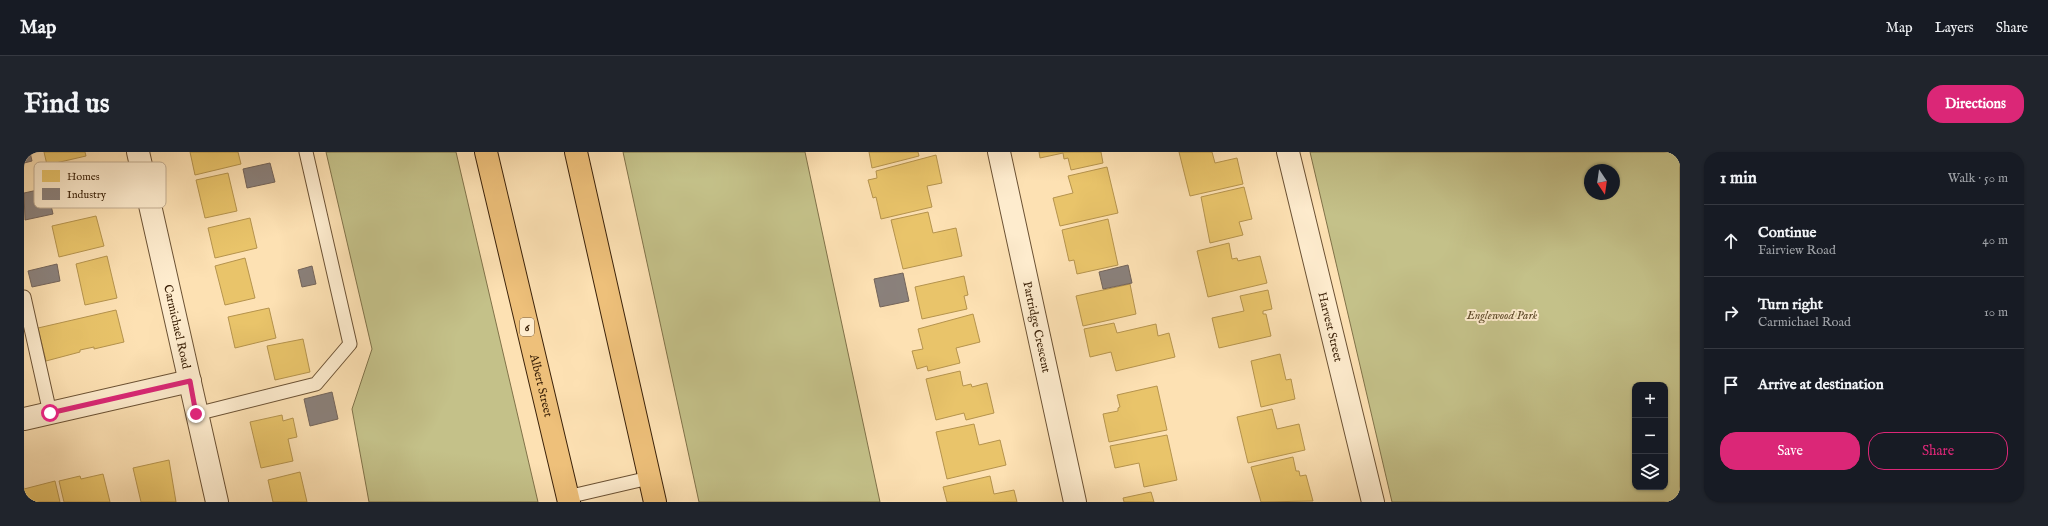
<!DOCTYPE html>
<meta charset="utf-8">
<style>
:root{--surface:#171b24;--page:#20242c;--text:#f1f3f6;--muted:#9ea1a6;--line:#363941;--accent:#db2777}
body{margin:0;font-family:"IM FELL English",serif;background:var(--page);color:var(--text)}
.controls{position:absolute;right:12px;bottom:12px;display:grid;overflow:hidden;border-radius:8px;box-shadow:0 1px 3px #0004}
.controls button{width:36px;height:36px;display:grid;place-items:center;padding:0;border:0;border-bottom:1px solid var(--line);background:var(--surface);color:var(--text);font:20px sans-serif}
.compass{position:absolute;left:1560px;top:12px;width:36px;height:36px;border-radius:50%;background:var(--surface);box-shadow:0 1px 3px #0004;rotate:167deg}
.stop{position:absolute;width:12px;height:12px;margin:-9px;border:3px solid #db2777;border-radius:50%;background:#fff}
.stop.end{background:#db2777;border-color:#fff;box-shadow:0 1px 4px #0008}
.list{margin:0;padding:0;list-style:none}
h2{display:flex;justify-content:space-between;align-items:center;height:52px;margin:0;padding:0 16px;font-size:17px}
h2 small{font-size:13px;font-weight:400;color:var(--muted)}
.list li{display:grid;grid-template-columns:26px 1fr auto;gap:12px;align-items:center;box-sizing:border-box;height:72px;padding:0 16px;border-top:1px solid var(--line)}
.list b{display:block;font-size:15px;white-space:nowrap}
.list p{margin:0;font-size:13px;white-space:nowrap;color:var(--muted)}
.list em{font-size:13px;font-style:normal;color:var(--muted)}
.actions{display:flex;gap:8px;padding:12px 16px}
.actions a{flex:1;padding:9px 0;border:1px solid var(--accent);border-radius:16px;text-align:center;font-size:14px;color:var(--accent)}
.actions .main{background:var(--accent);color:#fff}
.icon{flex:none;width:22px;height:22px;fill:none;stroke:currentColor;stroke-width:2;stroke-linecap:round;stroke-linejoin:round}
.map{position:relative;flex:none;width:1656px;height:350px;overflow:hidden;border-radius:16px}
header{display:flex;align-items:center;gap:24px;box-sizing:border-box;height:56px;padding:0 20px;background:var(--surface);border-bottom:1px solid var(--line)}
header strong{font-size:19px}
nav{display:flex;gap:22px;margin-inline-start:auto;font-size:14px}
.intro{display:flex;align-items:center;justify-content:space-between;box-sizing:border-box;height:96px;padding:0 24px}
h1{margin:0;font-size:28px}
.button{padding:10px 18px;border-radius:16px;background:var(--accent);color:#fff;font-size:14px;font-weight:700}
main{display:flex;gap:24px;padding:0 24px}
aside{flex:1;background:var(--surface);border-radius:16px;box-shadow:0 1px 3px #0004}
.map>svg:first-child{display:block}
</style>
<header>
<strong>Map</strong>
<nav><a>Map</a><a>Layers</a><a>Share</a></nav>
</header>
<div class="intro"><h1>Find us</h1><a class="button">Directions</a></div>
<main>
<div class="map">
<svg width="1656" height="350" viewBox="0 0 1656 350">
<rect width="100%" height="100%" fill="#fde1b3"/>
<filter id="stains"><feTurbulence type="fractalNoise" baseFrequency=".005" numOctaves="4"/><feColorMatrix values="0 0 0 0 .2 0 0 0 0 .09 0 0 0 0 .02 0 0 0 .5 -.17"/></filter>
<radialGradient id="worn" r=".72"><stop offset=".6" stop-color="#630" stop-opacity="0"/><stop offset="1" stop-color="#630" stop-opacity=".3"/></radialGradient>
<g fill="#c4c189" stroke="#807249" fill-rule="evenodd">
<path d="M302 0H432L514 350H345L328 257 348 197Z"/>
<path d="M599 0H781L856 350H675Z"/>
<path d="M1286 0H1656V350H1368ZM1566 18H1590V42H1566ZM1611 233H1641V335H1611Z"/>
</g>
<g fill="#e9c46a" stroke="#b5934d">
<path d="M20 0H61L62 4 23 13Z"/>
<path d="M166 0H214L217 12 171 23Z"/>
<path d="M845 0H894L895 4 848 16Z"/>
<path d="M1015 0H1077L1079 11 1047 18 1044 6 1040 7 1039 1 1016 6Z"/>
<path d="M1155 0H1188L1191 11 1213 6 1219 32 1166 44Z"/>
<path d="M912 3 918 31 903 34 908 55 857 67 852 45 849 46 844 28 853 26 852 19Z"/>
<path d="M1083 15 1094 61 1036 74 1029 46 1049 41 1044 24Z"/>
<path d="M204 21 213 59 181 66 172 28Z"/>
<path d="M1220 35 1228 67 1215 70 1219 83 1186 91 1177 45Z"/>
<path d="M904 60 909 81 932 76 938 104 879 117 867 68Z"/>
<path d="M72 64 80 94 35 105 28 74Z"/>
<path d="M226 66 233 96 191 106 184 76Z"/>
<path d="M1084 67 1094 113 1053 122 1050 108 1045 109 1038 78Z"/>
<path d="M1205 91 1208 107 1213 106 1214 109 1236 104 1243 131 1184 145 1173 99Z"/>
<path d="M83 104 93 146 61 153 52 112Z"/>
<path d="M221 106 231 146 201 153 191 114Z"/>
<path d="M940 124 944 143 940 144 943 157 898 167 891 135Z"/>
<path d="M1106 132 1112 162 1059 174 1052 144Z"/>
<path d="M1244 138 1248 157 1239 159V162H1242L1247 184 1195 196 1188 166 1220 159 1216 144Z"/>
<path d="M245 156 252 186 211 196 204 165Z"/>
<path d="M92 158 100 190 70 197V195L56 198V200L22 209 14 176Z"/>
<path d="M949 162 956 190 932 196 936 211 904 219 903 214 893 217 888 199 899 197 894 177Z"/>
<path d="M1090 171 1093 181 1132 172 1134 184 1145 181 1151 205 1092 219 1087 200 1066 205 1060 177Z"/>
<path d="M279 187 286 220 251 228 243 194Z"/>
<path d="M1256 202 1262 228 1267 227 1271 247 1237 255 1227 209Z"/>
<path d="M936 219 939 234 947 232 948 235 963 231 970 261 942 268 940 261 912 268 902 227Z"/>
<path d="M1133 234 1143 278 1085 290 1079 262 1094 259V256L1096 255 1093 243Z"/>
<path d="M1248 257 1253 277 1275 272 1281 298 1224 311 1213 265Z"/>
<path d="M258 263 259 269 269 266 273 285 264 287 269 309 237 316 226 270Z"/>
<path d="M950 272 955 293 976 288 982 313 923 327 912 280Z"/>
<path d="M1143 283 1153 328 1120 335 1115 311 1091 316 1086 294Z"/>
<path d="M1269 305 1272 319H1275L1276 324 1282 323 1289 349 1237 350 1227 315Z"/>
<path d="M145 308 152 350H117L109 316Z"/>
<path d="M276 320 283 350H249L244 328Z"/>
<path d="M79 322 86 350H40L35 329 56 324 57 327Z"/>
<path d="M966 324 970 342 990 338 993 350H923L919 335Z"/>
<path d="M31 329 36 350H0V337Z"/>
<path d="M1127 340 1130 350H1100L1099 346Z"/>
</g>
<g fill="#8a817c" stroke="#73645a">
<path d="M0 0H6L8 9 0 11Z"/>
<path d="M246 11 251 30 223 36 219 17Z"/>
<path d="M23 36 29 62 1 68 0 41Z"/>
<path d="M33 112 36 129 8 135 4 119Z"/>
<path d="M1104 113 1108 131 1079 137 1075 120Z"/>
<path d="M288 114 292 132 278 135 274 118Z"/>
<path d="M879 121 885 149 856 155 850 127Z"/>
<path d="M308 240 314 267 286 274 280 247Z"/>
</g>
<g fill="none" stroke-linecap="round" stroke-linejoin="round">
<defs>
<g id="lane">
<path d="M0 145 26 261"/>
<path d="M172 262 292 232 326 192 282 0"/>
<path d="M543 345 625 326"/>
</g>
<g id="street">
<path id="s1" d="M114 0 193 350"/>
<path id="s2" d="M975 0 1051 350"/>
<path id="s3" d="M1264 0 1349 350"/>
<path d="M0 267 166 229"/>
</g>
<g id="highway">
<path id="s4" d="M462 0 545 350"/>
<path d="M552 0 631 350"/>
</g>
</defs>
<use href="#lane" stroke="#6c5234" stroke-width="15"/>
<use href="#street" stroke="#6c5234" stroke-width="24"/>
<use href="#highway" stroke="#3c2209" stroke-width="24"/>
<use href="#lane" stroke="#feecce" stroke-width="13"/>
<use href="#street" stroke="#feecce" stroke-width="22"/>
<use href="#highway" stroke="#eec07a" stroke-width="22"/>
</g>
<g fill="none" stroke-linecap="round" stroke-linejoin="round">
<path stroke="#db2777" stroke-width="5" d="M26 261 166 229 172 262"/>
</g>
<g text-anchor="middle" stroke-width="4" stroke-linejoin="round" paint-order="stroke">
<rect fill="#feecce" stroke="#765f44" stroke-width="1" x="496" y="166" width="14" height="18" rx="3"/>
<g font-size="11" font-weight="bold" fill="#3c2209">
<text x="503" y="179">6</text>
</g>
<g font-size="12" font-style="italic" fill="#5e4a29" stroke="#feecce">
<text x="1478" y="167">Englewood Park</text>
</g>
<g font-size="12" fill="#3c2209" stroke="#feecce">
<text dy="4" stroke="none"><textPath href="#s1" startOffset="179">Carmichael Road</textPath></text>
<text dy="4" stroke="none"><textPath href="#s2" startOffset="179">Partridge Crescent</textPath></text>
<text dy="4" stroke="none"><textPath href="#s3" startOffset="180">Harvest Street</textPath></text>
<text dy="4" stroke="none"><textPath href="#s4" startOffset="240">Albert Street</textPath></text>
</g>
</g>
<rect x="10" y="10" width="132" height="46" rx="6" fill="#feecce" stroke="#c4af93" stroke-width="1"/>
<rect x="18" y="18" width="18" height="12" fill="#e9c46a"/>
<rect x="18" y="36" width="18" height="12" fill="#8a817c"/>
<g font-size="11" fill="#3c2209">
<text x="43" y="28">Homes</text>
<text x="43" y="46">Industry</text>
</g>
<rect width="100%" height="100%" filter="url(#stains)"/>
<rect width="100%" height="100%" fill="url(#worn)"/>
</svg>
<div class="controls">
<button>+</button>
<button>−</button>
<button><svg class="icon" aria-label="layers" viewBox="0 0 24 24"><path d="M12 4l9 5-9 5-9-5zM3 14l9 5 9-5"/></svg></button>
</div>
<svg class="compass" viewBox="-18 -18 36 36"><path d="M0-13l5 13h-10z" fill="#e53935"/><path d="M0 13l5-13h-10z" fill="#9ea1a6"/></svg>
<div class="stop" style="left:26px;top:261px"></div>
<div class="stop end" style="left:172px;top:262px"></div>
</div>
<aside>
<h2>1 min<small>Walk · 50 m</small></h2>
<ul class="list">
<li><svg class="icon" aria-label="ahead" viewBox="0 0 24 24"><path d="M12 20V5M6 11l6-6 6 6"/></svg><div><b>Continue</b><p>Fairview Road</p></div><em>40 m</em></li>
<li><svg class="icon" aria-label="right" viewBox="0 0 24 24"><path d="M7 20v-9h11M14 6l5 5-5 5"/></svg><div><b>Turn right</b><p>Carmichael Road</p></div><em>10 m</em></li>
<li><svg class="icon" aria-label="arrive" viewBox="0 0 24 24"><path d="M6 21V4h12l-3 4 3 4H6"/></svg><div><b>Arrive at destination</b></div></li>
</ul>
<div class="actions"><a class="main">Save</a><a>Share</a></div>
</aside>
</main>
